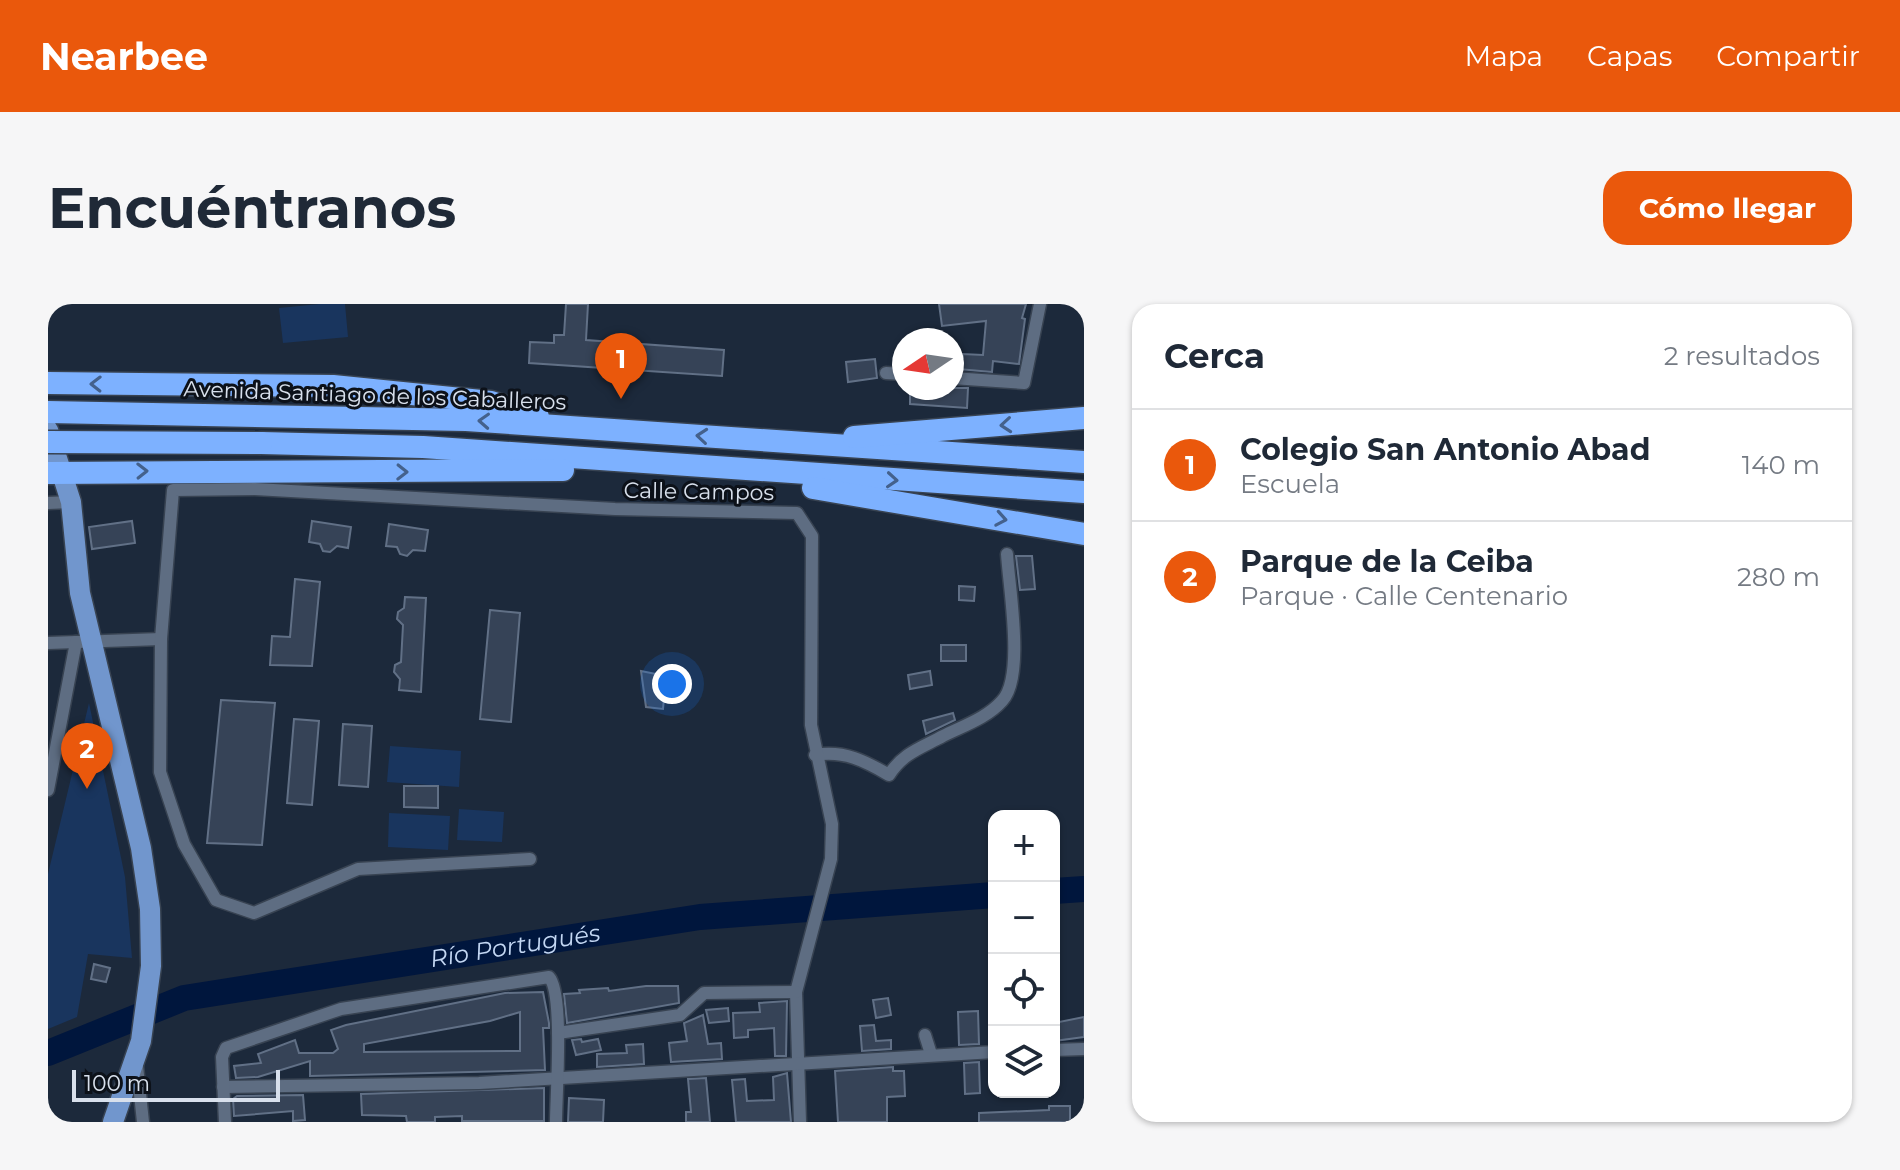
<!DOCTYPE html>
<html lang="es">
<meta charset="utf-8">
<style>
:root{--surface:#fff;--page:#f6f6f7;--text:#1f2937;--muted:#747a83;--line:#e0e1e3;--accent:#ea580c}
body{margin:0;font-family:Montserrat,sans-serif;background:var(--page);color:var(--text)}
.controls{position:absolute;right:24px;bottom:24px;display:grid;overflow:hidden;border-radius:16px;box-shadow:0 2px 6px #0004}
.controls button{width:72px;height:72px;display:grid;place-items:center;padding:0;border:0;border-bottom:2px solid var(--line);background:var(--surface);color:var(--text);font:40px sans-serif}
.compass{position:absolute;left:844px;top:24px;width:72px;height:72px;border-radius:50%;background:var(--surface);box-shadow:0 2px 6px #0004;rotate:257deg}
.scale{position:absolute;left:24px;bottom:20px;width:208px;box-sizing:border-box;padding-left:8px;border:4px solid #d8e0ec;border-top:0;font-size:22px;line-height:28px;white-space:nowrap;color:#d8e0ec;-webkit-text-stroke:6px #0c1119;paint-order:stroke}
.you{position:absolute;left:624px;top:380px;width:28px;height:28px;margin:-20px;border:6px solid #fff;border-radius:50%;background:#1a73e8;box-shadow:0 0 0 12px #1a73e833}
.badge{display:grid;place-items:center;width:52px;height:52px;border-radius:50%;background:var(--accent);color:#fff;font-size:26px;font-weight:700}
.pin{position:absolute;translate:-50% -66px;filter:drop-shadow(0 2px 4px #0008)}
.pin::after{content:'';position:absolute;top:42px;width:28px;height:24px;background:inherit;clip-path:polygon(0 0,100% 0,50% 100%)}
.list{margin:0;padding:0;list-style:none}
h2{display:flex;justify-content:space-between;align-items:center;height:104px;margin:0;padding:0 32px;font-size:34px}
h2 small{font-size:26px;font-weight:400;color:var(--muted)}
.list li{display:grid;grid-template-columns:52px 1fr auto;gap:24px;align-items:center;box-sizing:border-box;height:112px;padding:0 32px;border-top:2px solid var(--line)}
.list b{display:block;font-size:30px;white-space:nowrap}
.list p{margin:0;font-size:26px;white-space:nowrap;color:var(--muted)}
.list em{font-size:26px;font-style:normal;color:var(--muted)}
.icon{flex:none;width:44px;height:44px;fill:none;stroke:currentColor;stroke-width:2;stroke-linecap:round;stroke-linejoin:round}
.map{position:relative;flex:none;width:1036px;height:818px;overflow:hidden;border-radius:24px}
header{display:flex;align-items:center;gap:48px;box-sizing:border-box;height:112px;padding:0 40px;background:var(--accent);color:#fff}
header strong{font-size:38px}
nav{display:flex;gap:44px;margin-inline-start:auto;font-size:28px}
.intro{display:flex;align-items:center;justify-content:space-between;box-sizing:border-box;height:192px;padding:0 48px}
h1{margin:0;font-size:56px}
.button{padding:20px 36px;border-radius:24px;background:var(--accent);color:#fff;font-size:28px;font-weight:700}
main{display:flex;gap:48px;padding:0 48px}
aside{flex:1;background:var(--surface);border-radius:24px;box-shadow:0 2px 6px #0004}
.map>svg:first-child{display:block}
</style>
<header>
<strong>Nearbee</strong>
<nav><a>Mapa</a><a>Capas</a><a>Compartir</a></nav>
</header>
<div class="intro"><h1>Encuéntranos</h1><a class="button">Cómo llegar</a></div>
<main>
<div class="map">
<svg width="1036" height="818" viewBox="0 0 1036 818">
<rect width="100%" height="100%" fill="#1c293b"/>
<g fill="#19355e">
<path d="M272 0H297L300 33 235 39 231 4Z"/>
<path d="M41 399 77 573 84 654 40 650 29 713 0 725V570Z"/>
<path d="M342 442 413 447 411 483 339 478Z"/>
<path d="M411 505 456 508 454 538 409 536Z"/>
<path d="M341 509 402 512 400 546 340 543Z"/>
</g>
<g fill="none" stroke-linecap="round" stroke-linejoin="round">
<g stroke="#00163d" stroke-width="26">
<path d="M1006 587 1036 585"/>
<path id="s1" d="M0 749 136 694 652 613 946 591"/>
</g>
</g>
<g fill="#364357" stroke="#617086" stroke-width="2" fill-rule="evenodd">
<path d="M518 0H540L538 36 676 46 674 72 481 59 482 38 506 39V31H516Z"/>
<path d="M891 0H978L974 14 977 15 971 60 945 57 944 68 910 65V54H915V50L935 51 938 17 894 22Z"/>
<path d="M827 55 829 74 800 78 798 58Z"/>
<path d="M862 84H920L919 104 862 100Z"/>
<path d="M84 217 87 239 44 245 41 223Z"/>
<path d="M264 217 303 223 300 244 289 242 282 248 275 247 272 240 261 238Z"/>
<path d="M341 220 380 226 377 247 365 246 359 252 352 250 349 243 338 242Z"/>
<path d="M968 252H984L987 285 972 286Z"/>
<path d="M247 275 272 278 264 362 222 361 224 332 242 333Z"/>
<path d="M911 282 927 283 926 297 911 296Z"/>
<path d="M357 293 378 294 373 388 351 386 352 375 346 368 347 361 353 358 355 321 349 315 350 308 356 304Z"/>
<path d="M442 306 472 309 463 418 432 415Z"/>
<rect x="893" y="341" width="25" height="16"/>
<path d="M593 367 618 372 615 405 598 403Z"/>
<path d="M882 367 884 381 862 385 860 371Z"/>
<path d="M173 396 227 399 214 541 159 539Z"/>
<path d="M905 409 907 416 878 430 875 417Z"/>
<path d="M246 415 271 417 264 501 239 499Z"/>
<path d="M295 420 324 422 320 483 291 481Z"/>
<path d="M356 482H390V504L356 503Z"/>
<path d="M46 660 62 664 58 678 43 675Z"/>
<path d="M598 682H630L631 699 519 719 516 690 532 689 531 686 560 684 561 687Z"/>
<path d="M495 688 501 719V724H495L497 766 262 772V757L210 773 188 774 186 762 213 759 210 750 247 736 251 749H285L290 745 283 726 298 721 457 689ZM472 708V747L316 748V740L442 717Z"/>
<path d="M840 694 843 711 828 714 825 696Z"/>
<path d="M739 697 738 752H727L726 724 700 726V733L686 734 685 709 712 708 711 699Z"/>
<path d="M680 704 681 717 661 719 658 706Z"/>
<path d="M930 707 931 740 911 741 910 708Z"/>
<path d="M655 711 660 740 673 739 674 755 623 758 621 739 639 737 636 719Z"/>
<path d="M1036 713V733L1006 737V719Z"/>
<path d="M826 721 828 737 843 736V745L814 747 812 722Z"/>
<path d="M533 735 534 738 550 735 553 746 528 751 524 736Z"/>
<path d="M595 740 596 760 549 763V750L579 749 578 741Z"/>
<path d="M931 758 932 789 917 790 916 759Z"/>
<path d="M845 763V767H856L857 792 839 793V818H790L787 767Z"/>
<path d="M739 769 743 818H688L684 776 697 775 699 797 726 796 725 773Z"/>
<path d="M658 774 662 818H638V808H643L640 775Z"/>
<path d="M496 784V817H414V812L387 813V818H359L358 812 314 811 313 790Z"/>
<path d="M255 791 257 816 245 817V807L186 812 185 795 189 792Z"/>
<path d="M521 794 556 796 555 818H520Z"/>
<path d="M1001 802H1022V818H931V809L1001 806Z"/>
</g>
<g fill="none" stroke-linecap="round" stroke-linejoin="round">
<defs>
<g id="street">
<path d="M838 69 856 70"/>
<path d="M904 74 976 79 992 0"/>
<path d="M0 199 23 198"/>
<path d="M0 339 113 335"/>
<path d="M767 451C796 446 817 457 841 471 855 449 873 444 895 432 915 422 939 414 954 397 977 373 961 284 959 250"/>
<path d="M0 486 28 338"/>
<path d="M482 555 310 565 206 609 168 596 136 540 112 468 113 335 125 186 207 185 567 205 749 209 764 232 763 421 784 520 783 555 748 688 752 818"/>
<path d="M510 729 632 711 656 689 748 688"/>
<path d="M877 731 883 750"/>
<path d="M1006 746 1036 745"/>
<path d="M89 762 95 818"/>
<path d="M175 783 431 779 946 748"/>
<path d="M177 818 174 753 178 744 293 705 501 673C516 689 508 791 508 818"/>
</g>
<path id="primary" d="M0 126 23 198 32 289 93 544 102 605 103 662 93 737 65 818"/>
<g id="highway">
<path d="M0 79 285 82 443 98 490 113"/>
<path d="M0 108 418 116 1036 158"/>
<path d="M806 133 1036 114"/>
<path d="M213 139 375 143 1036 188"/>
<path d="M0 169 515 166"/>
<path d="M765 184 1036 230"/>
</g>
</defs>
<use href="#street" stroke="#384352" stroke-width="15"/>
<use href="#primary" stroke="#384352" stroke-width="23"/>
<use href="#highway" stroke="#384352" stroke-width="25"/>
<use href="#street" stroke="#5e6d82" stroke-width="12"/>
<use href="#primary" stroke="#7196cd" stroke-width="20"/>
<use href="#highway" stroke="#7db1ff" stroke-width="22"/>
<defs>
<path id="highway-bridge" d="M0 138 213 139"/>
</defs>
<use href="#highway-bridge" stroke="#384352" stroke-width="25" stroke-linecap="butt"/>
<use href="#highway-bridge" stroke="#7db1ff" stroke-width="22"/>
</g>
<defs><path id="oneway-chevron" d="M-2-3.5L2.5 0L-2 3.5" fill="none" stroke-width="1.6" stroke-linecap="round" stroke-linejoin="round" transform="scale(2)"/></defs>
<g stroke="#44618c">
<use href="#oneway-chevron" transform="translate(48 80) rotate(-179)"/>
<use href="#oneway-chevron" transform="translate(436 117) rotate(-177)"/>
<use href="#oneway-chevron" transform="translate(958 121) rotate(175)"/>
<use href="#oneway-chevron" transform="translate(654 132) rotate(-175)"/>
<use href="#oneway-chevron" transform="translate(94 167) rotate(-1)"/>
<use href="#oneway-chevron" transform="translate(354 168) rotate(1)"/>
<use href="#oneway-chevron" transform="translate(844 176) rotate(4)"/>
<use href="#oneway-chevron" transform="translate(953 215) rotate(10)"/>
</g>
<g text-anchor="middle" stroke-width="6" stroke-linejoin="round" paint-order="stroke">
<g font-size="22" fill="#d8e0ec" stroke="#0c1119">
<text transform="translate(327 91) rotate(2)" y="8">Avenida Santiago de los Caballeros</text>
<text transform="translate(651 187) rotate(1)" y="8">Calle Campos</text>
</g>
<g font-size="24" font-style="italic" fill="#c3d7f3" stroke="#0c1119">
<text dy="8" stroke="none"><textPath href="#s1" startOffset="482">Río Portugués</textPath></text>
</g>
</g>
</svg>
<div class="controls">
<button>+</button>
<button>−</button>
<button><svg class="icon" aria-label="locate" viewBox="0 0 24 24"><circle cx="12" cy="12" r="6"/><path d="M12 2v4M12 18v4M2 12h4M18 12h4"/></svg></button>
<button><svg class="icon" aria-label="layers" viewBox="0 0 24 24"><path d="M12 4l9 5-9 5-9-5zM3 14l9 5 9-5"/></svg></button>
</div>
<svg class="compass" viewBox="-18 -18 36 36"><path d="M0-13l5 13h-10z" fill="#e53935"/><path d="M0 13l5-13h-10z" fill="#747a83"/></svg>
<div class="scale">100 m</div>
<div class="you"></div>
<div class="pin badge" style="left:573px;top:95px">1</div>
<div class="pin badge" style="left:39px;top:485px">2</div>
</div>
<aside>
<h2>Cerca<small>2 resultados</small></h2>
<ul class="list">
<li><span class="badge">1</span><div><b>Colegio San Antonio Abad</b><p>Escuela</p></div><em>140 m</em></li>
<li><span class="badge">2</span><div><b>Parque de la Ceiba</b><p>Parque · Calle Centenario</p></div><em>280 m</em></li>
</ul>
</aside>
</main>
